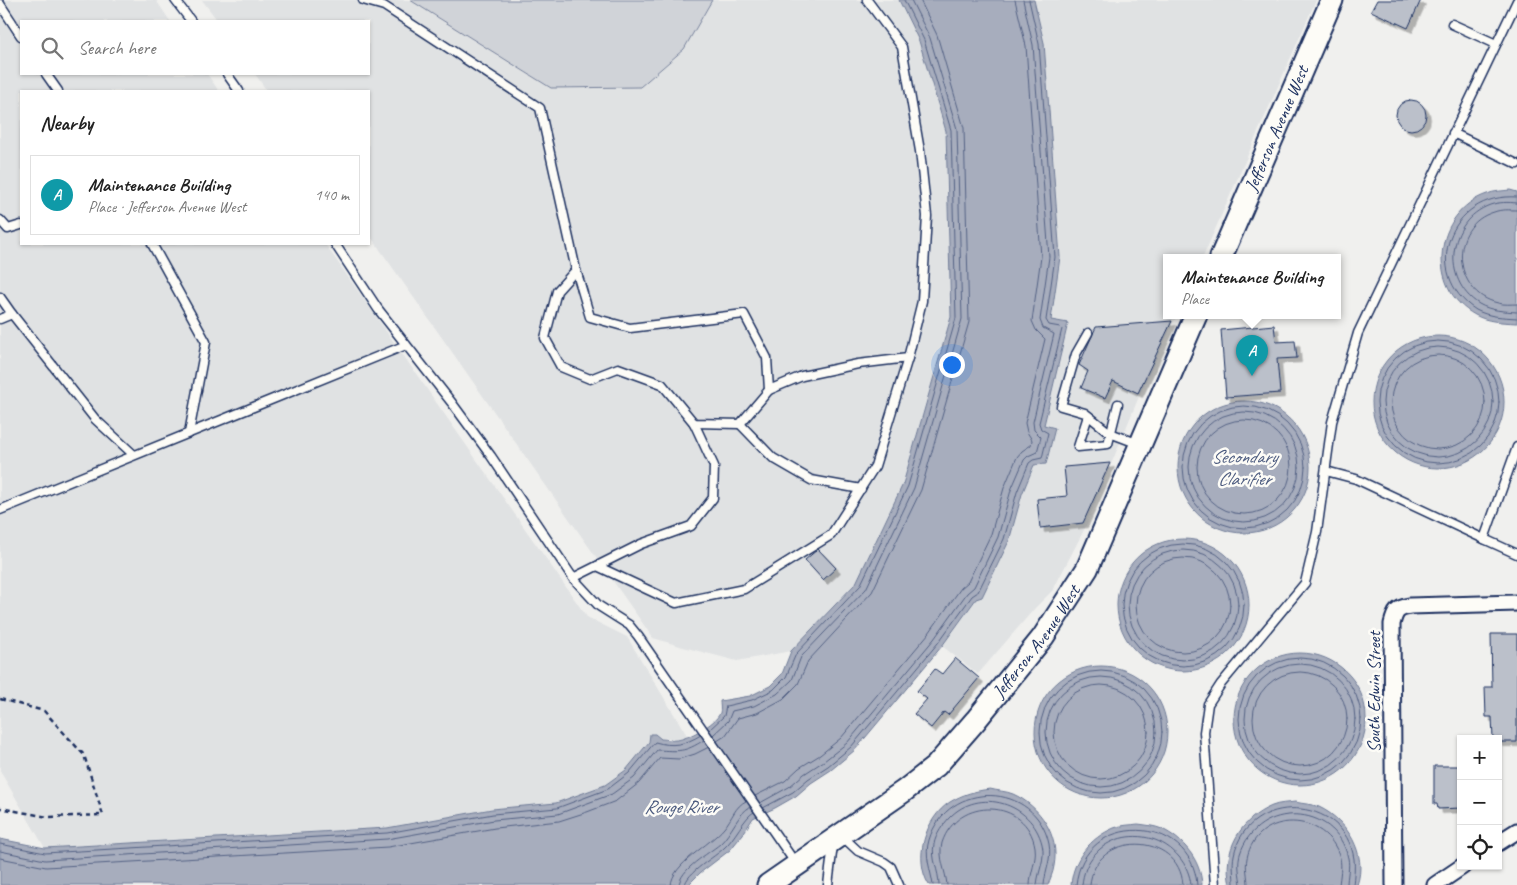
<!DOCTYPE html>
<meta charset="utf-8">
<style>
:root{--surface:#fff;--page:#f2f2f2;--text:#222;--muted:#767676;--line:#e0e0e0;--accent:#db2777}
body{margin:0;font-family:Caveat,sans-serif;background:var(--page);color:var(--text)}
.controls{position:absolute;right:15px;bottom:15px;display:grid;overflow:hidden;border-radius:0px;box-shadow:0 1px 4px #0004}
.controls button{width:45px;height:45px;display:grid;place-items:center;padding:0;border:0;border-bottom:1px solid var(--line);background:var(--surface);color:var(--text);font:25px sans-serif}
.you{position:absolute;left:951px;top:364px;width:18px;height:18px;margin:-12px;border:4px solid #fff;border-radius:50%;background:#1a73e8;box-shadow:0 0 0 8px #1a73e833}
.badge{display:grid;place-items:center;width:32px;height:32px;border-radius:50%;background:var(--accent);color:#fff;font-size:16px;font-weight:700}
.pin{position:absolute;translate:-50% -41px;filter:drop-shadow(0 1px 2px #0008)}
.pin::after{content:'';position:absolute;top:26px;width:18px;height:15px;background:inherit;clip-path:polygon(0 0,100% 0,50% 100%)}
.popup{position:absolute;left:1163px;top:254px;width:178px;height:65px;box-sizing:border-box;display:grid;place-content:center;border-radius:0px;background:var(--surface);filter:drop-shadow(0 1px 4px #0005);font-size:16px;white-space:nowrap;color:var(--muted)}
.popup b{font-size:19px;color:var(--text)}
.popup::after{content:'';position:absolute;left:50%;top:100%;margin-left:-10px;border:10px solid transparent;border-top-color:var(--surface)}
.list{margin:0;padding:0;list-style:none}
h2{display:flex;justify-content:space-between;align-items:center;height:65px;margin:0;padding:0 20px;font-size:21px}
h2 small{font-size:16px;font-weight:400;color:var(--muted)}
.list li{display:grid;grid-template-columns:32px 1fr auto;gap:15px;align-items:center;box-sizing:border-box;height:80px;margin:0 10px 10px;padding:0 10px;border:1px solid var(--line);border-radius:0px}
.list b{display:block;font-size:19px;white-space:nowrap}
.list p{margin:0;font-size:16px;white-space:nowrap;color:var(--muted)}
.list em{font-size:16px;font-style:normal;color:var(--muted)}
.icon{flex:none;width:28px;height:28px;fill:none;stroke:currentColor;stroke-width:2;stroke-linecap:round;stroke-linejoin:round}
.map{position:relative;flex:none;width:1517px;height:885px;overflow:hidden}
.search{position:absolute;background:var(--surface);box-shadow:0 1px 4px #0004;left:20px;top:20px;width:350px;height:55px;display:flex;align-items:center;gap:12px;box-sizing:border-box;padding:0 18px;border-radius:0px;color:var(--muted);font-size:19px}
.panel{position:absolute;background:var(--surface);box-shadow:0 1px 4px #0004;left:20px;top:90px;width:350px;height:155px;border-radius:0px}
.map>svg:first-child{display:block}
</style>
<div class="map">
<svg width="1517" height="885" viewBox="0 0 1517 885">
<defs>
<filter id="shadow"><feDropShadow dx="4.5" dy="4.5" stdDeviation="0" flood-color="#0004"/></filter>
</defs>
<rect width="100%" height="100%" fill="#f0f0ee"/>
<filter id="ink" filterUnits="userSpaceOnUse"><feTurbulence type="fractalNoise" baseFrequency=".02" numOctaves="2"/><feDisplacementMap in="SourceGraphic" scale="10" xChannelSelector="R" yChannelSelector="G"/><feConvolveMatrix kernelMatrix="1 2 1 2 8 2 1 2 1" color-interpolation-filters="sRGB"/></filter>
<g filter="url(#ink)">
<g fill="#e0e2e3">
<path d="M0 0H156L170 21H21V74H207L219 91H21V244H325L587 617 627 637 688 737 674 741 669 738 661 739 655 734 626 770 605 785 556 803 492 809 387 828 45 848 0 771Z"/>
<path d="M202 0H410L551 88 640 87 684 49 712 0H899L919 41 946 131 951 317 903 484 856 583 791 651 737 661 683 647 653 638 369 234V91H267L255 74H369V21H218Z"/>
<path d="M1034 0H1316L1203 257H1167V315H1177L1138 399 1084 530 1053 590 1035 608 978 674 942 646 976 599 982 597 1009 541 1022 494 1034 465 1046 464 1055 428 1044 425 1068 323 1051 320 1060 257 1044 43Z"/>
</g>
<path fill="#d0d3d8" stroke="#76819b" d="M410 0H712L684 49 640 87 551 88Z"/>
<g fill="#a7adbd" stroke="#6f7b97">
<path d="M899 0H1034L1044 43 1060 257 1051 320 1068 323 1044 425 1055 428 1046 464 1034 465 1022 494 1009 541 982 597 976 599 942 646 855 750 831 770 811 783 796 796 775 808 753 818 743 834 730 850 700 873 688 885H0V839L45 848 387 828 492 809 556 803 605 785 626 770 649 742 650 734H655L661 739C667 739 672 741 677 740 687 739 716 724 720 713 721 710 720 704 720 701L750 696 770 686 782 674 791 651 856 583 903 484 951 317 946 131 919 41Z"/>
<path d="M1510 190 1517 192V323H1516C1501 322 1488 322 1475 315 1425 288 1434 212 1487 194 1494 191 1502 191 1510 190Z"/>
<circle cx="1438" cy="402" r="66"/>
<circle cx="1244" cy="467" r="66"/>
<circle cx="1183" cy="605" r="66"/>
<circle cx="1300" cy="719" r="66"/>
<circle cx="1101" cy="732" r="66"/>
<path d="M990 789C997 791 1006 791 1013 794 1040 806 1060 836 1054 866 1053 873 1050 879 1048 885H929C913 859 925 818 950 802 963 794 975 791 990 789Z"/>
<path d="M1295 802C1303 804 1312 804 1319 807 1347 820 1368 854 1357 885H1230C1222 851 1240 819 1272 806 1279 803 1288 803 1295 802Z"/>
<path d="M1138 824C1146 825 1155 826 1162 829 1183 839 1201 860 1202 885H1071C1073 859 1090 838 1114 828 1121 825 1131 825 1138 824Z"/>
</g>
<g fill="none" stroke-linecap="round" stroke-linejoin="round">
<g stroke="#536184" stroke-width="1">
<path d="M1517 197C1449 192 1420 274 1476 310 1489 317 1503 317 1517 318"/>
<path d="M1517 203C1508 202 1499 202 1490 205 1447 221 1441 280 1479 304 1491 311 1504 311 1517 312"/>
<path d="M1517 210C1509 210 1502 209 1494 212 1448 225 1452 293 1498 303 1504 305 1511 304 1517 304"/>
<circle cx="1438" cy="402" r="61"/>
<circle cx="1438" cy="402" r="55"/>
<circle cx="1438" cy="402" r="47"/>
<circle cx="1244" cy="467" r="61"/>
<circle cx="1244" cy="467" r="55"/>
<circle cx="1244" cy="467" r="47"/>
<circle cx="1183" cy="605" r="61"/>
<circle cx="1183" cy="605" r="55"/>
<circle cx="1183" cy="605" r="47"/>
<circle cx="1300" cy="719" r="61"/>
<circle cx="1300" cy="719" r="55"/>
<circle cx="1101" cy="732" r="61"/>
<circle cx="1300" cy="719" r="47"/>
<circle cx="1101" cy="732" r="55"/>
<circle cx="1101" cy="732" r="47"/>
<path d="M709 730 724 716 726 706 752 700 773 690 786 677 796 654 860 586 908 486 956 318 951 130 924 40 904 0"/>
<path d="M713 735 728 721 732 711 754 706 777 694 792 680 801 657 866 589 914 488 962 319 957 129 930 38 911 0"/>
<path d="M717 741 725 736 738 718 757 713 783 699 798 684 808 661 872 592 921 490 969 322 964 128 937 35 920 0"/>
<path d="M755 796 785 781 799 768 820 755 841 738 929 633 961 588 968 582 991 534 1004 488 1017 457 1022 451 1031 445 1032 440 1027 432 1025 423 1045 339 1036 330 1032 321 1041 257 1026 46 1015 0"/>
<path d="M760 803 789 787 804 774 824 761 847 743 934 639 967 593 974 587 998 537 1011 490 1024 460 1028 456 1037 452 1041 437 1034 430 1033 422 1054 334 1043 328 1040 320 1049 257 1033 45 1023 0"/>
<path d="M763 808 793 792 808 779 828 766 851 747 938 643 972 596 978 592 1004 539 1017 492 1029 463 1033 460 1042 458 1048 433 1041 429 1039 423 1062 329 1060 327 1049 325 1046 320 1055 257 1039 44 1029 0"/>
<path d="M0 844 45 853 387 833 493 814 557 808 608 789 629 773 655 742C673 747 684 745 701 735"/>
<path d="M0 851 45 860 387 839 494 820 558 814 612 794 634 778 657 750C679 751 684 753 704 740"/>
<path d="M0 858 46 867 388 847 495 828 559 821 587 812 616 801 639 783 660 758 679 759 695 754 709 747"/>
<path d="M671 885C672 864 710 845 724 828 732 819 735 806 746 801"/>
<path d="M679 885C680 869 708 854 720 844 731 834 739 812 750 807"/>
<path d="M685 885C686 873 715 857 724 848 734 840 745 816 754 812"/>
<path d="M933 885C931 870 924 856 929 840 947 779 1036 781 1049 844 1052 859 1045 871 1044 885"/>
<path d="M939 885C939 870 931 860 934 844 936 834 943 825 949 818 979 786 1032 803 1042 844 1046 859 1038 871 1037 885"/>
<path d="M947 885C946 871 938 858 942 843 957 796 1027 798 1035 847 1037 861 1030 872 1030 885"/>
<path d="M1076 885C1083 810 1193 814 1197 885"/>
<path d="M1082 885C1086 835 1148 820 1179 857 1186 865 1190 875 1191 885"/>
<path d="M1090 885C1094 830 1180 831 1183 885"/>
<path d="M1234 885C1234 875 1232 865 1234 855 1247 791 1345 794 1354 859 1355 867 1354 876 1353 885"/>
<path d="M1241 885C1240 875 1237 865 1240 854 1257 800 1336 802 1348 858 1350 867 1347 876 1347 885"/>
<path d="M1248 885C1248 876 1245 868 1247 858 1257 809 1327 811 1340 858 1342 867 1340 876 1339 885"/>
</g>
</g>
<g fill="#bbc0ca" stroke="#1b2f5e" filter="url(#shadow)">
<path d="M1377 0H1421L1408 28 1371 11Z"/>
<circle cx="1411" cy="115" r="15"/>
<path d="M1172 321 1138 393 1113 381 1105 398 1081 388 1088 371 1079 365 1096 327Z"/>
<path d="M1274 325 1276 342 1295 341 1297 358 1277 359 1280 393 1226 397 1221 330Z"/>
<path d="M1110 463 1083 523 1040 528 1037 499 1067 496 1064 467Z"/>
<path d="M818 549 836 568 823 580 805 560Z"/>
<path d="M1491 634H1517V742H1498V739H1493L1492 717H1486L1485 687H1492Z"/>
<path d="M955 658 979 678 948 715 944 712 931 728 914 714 927 699 917 691 935 669 942 674Z"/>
<path d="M1434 766H1461V808L1438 809 1437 804H1434Z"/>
</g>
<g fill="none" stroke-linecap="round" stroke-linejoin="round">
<defs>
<g id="lane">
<path d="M175 0 191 21"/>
<path d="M363 0 384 6 540 108 576 270 590 317 630 328 744 314 767 358 769 390 802 376 858 364 908 358 922 301 927 216 920 151 902 47 867 0"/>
<path d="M0 4 21 36"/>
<path d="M1452 24 1496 44"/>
<path d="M46 74 58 91"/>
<path d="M227 74 239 91"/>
<path d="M1453 133 1517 164"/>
<path d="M0 220 8 229 21 225"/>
<path d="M152 244 206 342 189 433"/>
<path d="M335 244 378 309 452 403 491 456 573 578 599 606 629 625 638 636 796 864"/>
<path d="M576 270 557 291 545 338 561 367 590 379 618 368 662 384 694 423 740 424 769 390"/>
<path d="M0 297 12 314 0 319"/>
<path d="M12 314 95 419 134 455"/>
<path d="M1088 333 1076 354 1061 406 1085 413 1110 433 1139 444"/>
<path d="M1088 416 1078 447 1108 444 1118 404"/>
<path d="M740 424 773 458 811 480 861 489"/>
<path d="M1326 471 1356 479 1484 539 1517 447"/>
<path d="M0 510 406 345"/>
<path d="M1484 539 1517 554"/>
<path d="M597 566 641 544 691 526 713 498 714 466 694 423"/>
<path d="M573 578 597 566 676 603 744 589 831 535 875 466 908 358"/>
<path d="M842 836 858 851 884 862 891 867 899 885"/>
<path d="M828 885 833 845"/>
<path d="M1215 885 1204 732 1208 704 1221 684 1305 583 1317 532 1332 422 1358 333 1517 1"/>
</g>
<g id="street">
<path d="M1498 843 1517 831"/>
<path d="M1394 885 1392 624C1395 612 1397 608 1410 606L1517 603"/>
<path d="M1435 885 1463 866"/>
</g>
<g id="secondary">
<path id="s1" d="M1221 257 1332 0"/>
<path id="s2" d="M768 885 904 791 936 766 976 720 1043 637 1087 569 1196 315"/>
</g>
</defs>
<use href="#lane" stroke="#1b2f5e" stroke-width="11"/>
<use href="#street" stroke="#1b2f5e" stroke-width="19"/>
<use href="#secondary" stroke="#1b2f5e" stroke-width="25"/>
<path stroke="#1b2f5e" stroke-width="2.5" stroke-dasharray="5 4" stroke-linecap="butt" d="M0 699 44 711 84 755 103 815 48 817 0 808"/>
<use href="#lane" stroke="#fdfcf7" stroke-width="8"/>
<use href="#street" stroke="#fdfcf7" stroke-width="15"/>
<use href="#secondary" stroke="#fdfcf7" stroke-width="21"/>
</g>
</g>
<g text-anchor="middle" stroke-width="5" stroke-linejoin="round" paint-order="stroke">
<g font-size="18" fill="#1b2f5e" stroke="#fdfcf7">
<text dy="6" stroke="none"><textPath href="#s1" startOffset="140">Jefferson Avenue West</textPath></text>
<text dy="6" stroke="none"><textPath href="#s2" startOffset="366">Jefferson Avenue West</textPath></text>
<text transform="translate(1374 692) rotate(-90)" y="6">South Edwin Street</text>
</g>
<g font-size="19" font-style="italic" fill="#4c5b7f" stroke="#fdfcf7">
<text x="1244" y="463">Secondary<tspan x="1244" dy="22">Clarifier</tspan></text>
<text x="681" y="813">Rouge River</text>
</g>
</g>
</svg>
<div class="controls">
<button>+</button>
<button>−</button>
<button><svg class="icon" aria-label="locate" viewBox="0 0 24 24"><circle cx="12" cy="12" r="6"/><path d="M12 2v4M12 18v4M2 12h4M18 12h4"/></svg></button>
</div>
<div class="you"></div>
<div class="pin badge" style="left:1252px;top:376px;background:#0f9aa8">A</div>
<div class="popup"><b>Maintenance Building</b>Place</div>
<div class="search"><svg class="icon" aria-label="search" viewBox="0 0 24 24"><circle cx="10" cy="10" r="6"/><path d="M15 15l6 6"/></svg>Search here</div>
<section class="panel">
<h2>Nearby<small></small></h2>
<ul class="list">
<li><span class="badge" style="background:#0f9aa8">A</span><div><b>Maintenance Building</b><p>Place · Jefferson Avenue West</p></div><em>140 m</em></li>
</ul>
</section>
</div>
